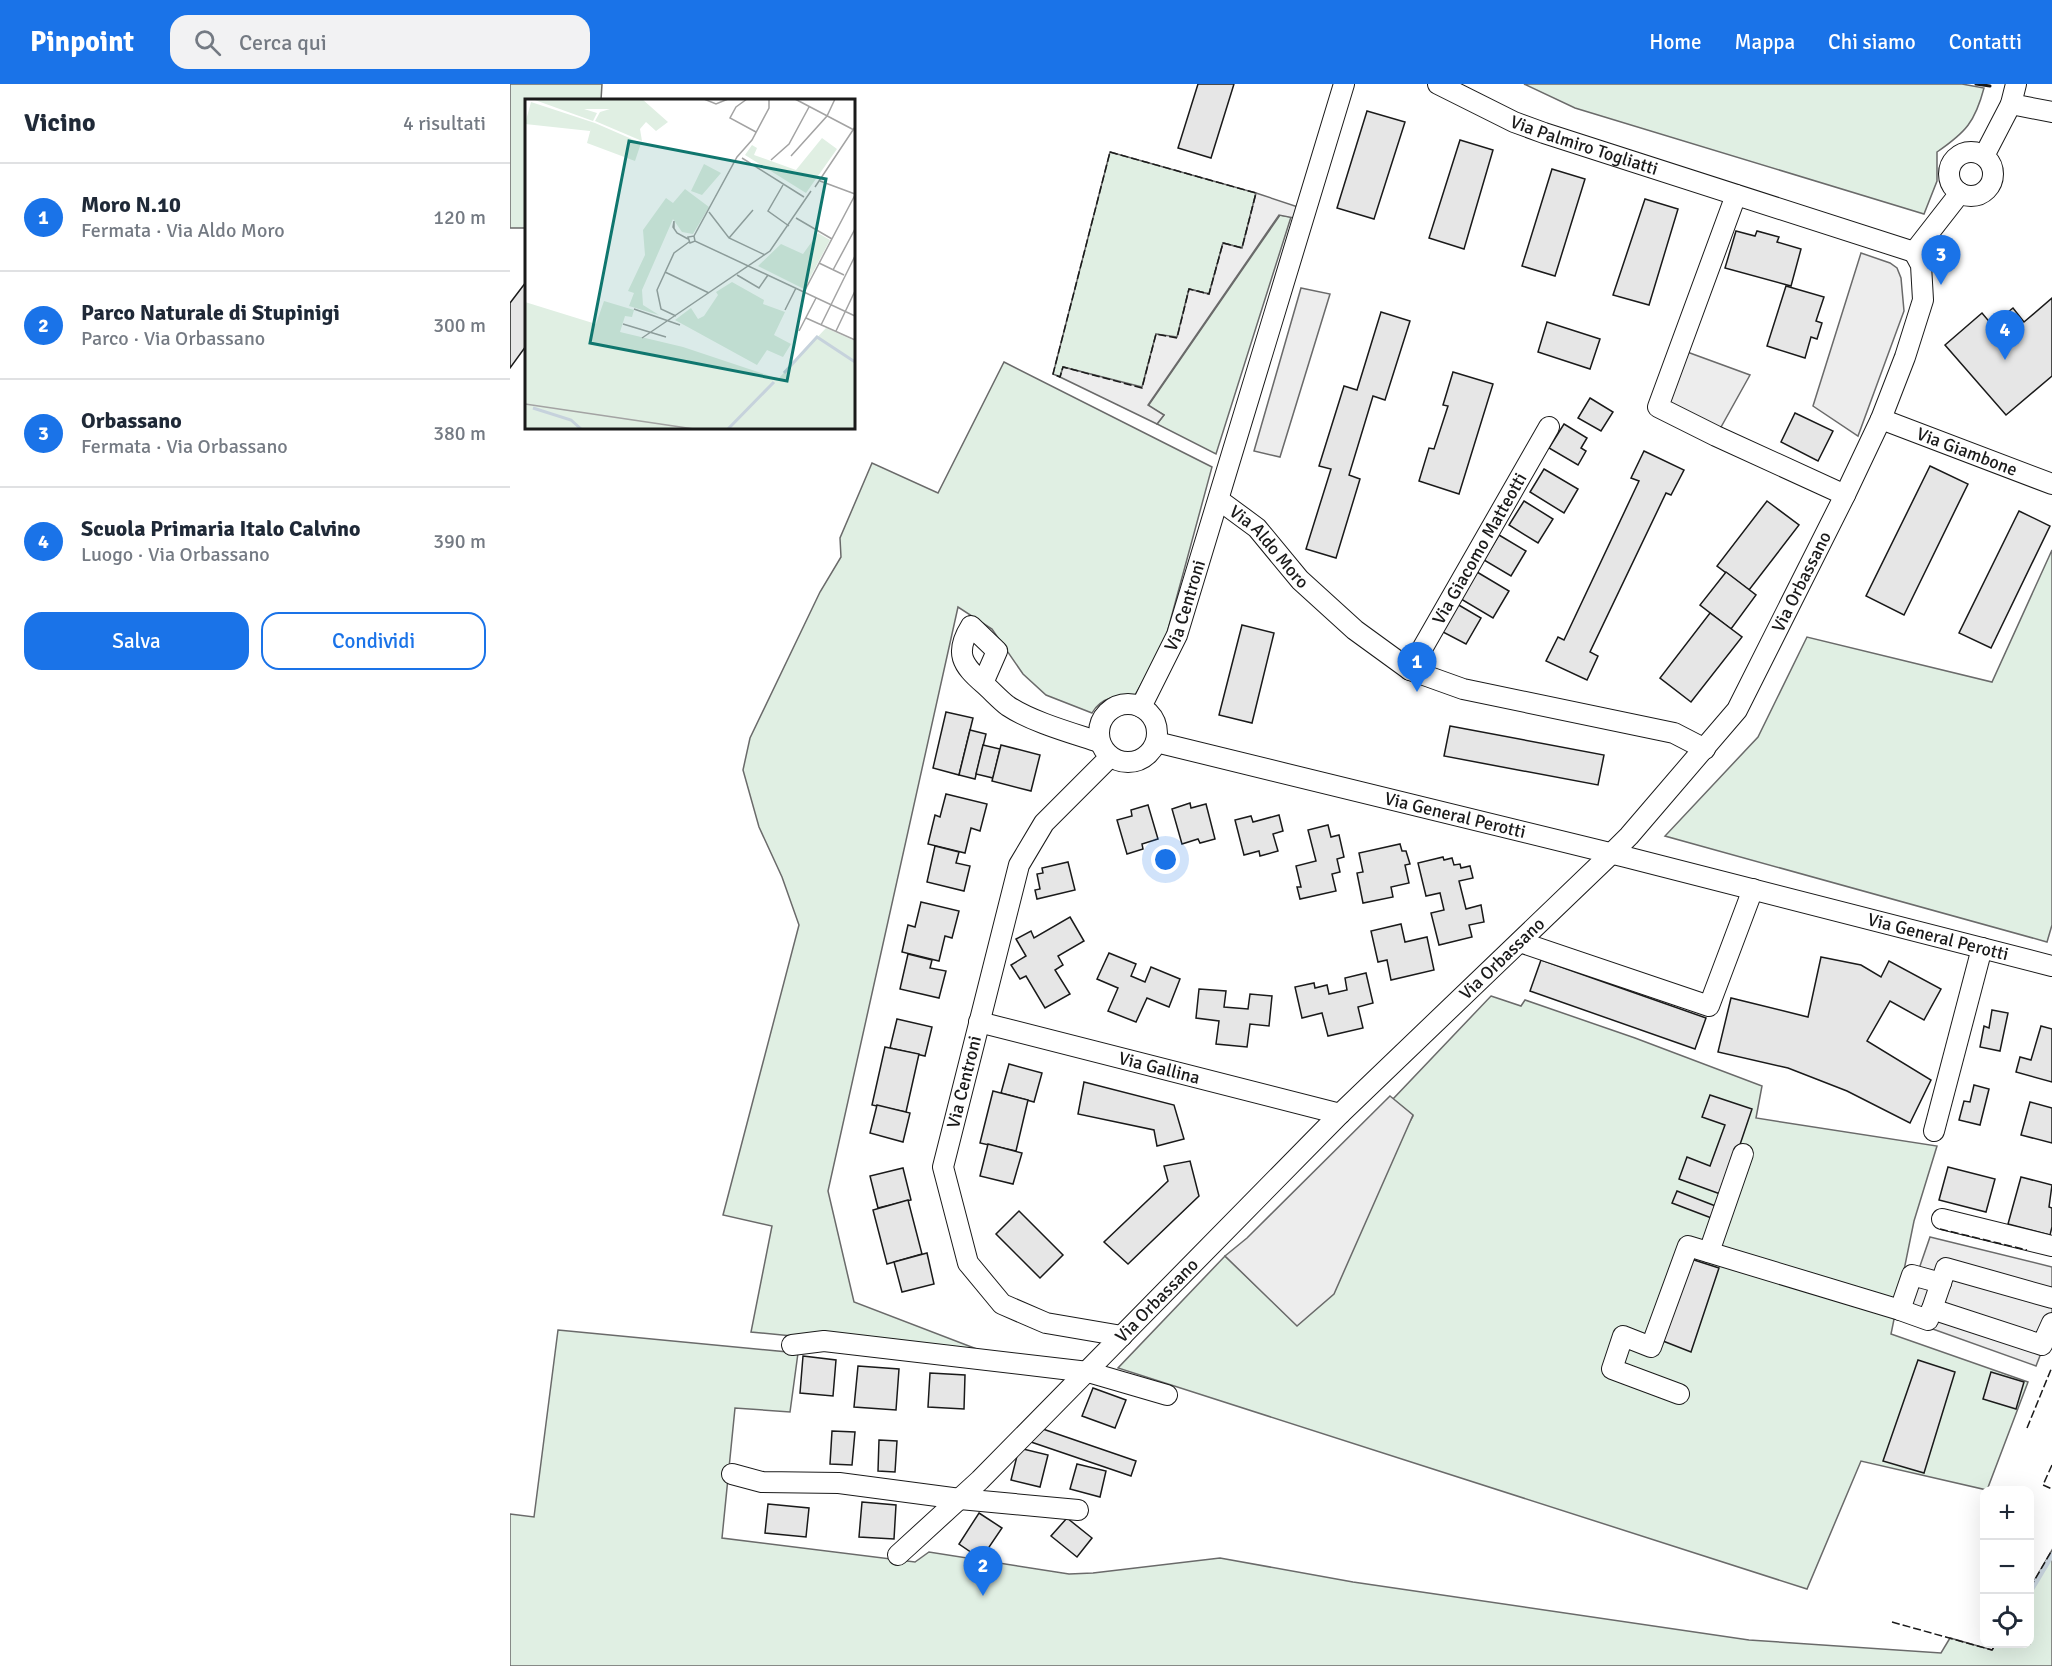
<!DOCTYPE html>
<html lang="it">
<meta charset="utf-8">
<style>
:root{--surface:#fff;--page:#f2f2f3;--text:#1f2937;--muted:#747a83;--line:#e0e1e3;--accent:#1a73e8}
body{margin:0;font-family:Signika,sans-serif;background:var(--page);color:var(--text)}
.controls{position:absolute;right:18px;bottom:18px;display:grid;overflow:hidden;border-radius:12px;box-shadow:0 6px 24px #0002}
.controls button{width:54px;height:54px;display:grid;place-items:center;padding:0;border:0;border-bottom:2px solid var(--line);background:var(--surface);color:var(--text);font:30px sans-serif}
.you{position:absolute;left:656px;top:776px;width:21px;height:21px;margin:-15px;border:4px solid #fff;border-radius:50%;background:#1a73e8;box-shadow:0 0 0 9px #1a73e833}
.badge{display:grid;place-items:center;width:39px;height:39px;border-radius:50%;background:var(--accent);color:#fff;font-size:20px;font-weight:700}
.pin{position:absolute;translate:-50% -50px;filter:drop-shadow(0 2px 3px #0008)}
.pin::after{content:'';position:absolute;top:32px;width:21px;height:18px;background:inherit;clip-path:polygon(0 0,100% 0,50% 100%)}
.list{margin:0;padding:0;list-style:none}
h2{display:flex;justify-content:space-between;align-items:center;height:78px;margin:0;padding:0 24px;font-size:26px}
h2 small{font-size:20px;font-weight:400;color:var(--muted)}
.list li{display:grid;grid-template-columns:39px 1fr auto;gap:18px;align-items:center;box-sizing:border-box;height:108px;padding:0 24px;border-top:2px solid var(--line)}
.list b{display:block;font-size:22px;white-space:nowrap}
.list p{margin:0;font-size:20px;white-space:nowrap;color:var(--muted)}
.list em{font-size:20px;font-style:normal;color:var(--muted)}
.actions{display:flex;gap:12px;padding:18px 24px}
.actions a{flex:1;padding:14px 0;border:2px solid var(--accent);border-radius:18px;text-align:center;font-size:21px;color:var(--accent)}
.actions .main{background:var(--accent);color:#fff}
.icon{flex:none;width:33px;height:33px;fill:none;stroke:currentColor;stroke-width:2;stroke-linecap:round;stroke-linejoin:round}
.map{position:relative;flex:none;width:1542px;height:1582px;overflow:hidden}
header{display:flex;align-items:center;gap:36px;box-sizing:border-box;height:84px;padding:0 30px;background:var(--accent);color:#fff}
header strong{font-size:28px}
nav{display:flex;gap:33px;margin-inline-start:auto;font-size:21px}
.search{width:420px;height:54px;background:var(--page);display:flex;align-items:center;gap:15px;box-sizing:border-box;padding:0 21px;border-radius:18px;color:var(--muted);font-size:22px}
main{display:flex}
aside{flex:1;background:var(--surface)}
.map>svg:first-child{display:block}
</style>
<header>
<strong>Pinpoint</strong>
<div class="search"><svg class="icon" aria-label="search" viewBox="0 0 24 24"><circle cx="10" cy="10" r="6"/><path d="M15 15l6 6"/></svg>Cerca qui</div>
<nav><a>Home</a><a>Mappa</a><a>Chi siamo</a><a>Contatti</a></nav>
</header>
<main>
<aside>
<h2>Vicino<small>4 risultati</small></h2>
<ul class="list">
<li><span class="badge">1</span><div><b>Moro N.10</b><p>Fermata · Via Aldo Moro</p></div><em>120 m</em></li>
<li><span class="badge">2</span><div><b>Parco Naturale di Stupinigi</b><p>Parco · Via Orbassano</p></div><em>300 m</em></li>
<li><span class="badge">3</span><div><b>Orbassano</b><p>Fermata · Via Orbassano</p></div><em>380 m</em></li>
<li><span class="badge">4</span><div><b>Scuola Primaria Italo Calvino</b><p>Luogo · Via Orbassano</p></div><em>390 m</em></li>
</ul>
<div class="actions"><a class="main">Salva</a><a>Condividi</a></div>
</aside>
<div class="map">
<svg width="1542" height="1582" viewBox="0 0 1542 1582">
<rect width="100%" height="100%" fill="#fff"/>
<g fill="#e0efe3" stroke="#6a6a6a" stroke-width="1.5">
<path d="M0 0H92L91 16H16V144H0Z"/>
<path d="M1014 0H1452L1474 4C1465 38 1456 48 1427 68V97L1414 130 1065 24Z"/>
<path d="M600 68 746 109 732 164 713 159 699 210 679 205 667 254 646 250 632 304 553 283 550 293 543 290Z"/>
<path d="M770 131 781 133 706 370 647 340 654 331 638 322Z"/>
<path d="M494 278 702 383 654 560 625 611C608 611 591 613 582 629L536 611 513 590 482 545 448 523 318 1107 344 1218 485 1272 241 1248 262 1142 213 1131 289 841 272 793 249 743 233 686 240 654 310 508 331 473 330 454 362 379 428 409Z"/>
<path d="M1542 466V841L1537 858 1155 752 1248 653 1297 553 1482 598Z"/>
<path d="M981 912 1011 922 1015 916 1125 954 1252 1002 1246 1034 1427 1062 1404 1137 1381 1250 1518 1298 1477 1406 1351 1377 1297 1505 608 1284 715 1172 787 1241 903 1032 883 1015Z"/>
<path d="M48 1246 288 1269 280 1328 225 1324 212 1454 405 1478 419 1468 559 1490 583 1489 710 1474 843 1498 1239 1556 1431 1569 1440 1554 1482 1566 1486 1560H1520V1504L1542 1466V1582H0V1430L24 1433Z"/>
</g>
<g fill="#ededed" stroke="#6a6a6a" stroke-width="1.5">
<path d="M746 109 797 126 794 136 769 131 638 321 654 331 647 340 550 293 553 283 632 303 646 250 667 253 679 205 699 210 713 159 732 164Z"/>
<path d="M1351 169 1380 179 1387 184 1391 194 1394 227 1348 352 1303 322Z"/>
<path d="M791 204 820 210 770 373 744 367Z"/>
<path d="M1169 265 1240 291 1206 352 1148 323Z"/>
<path d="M880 1012 903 1031 824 1210 787 1242 715 1172 737 1154Z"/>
<path d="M1420 1153 1542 1183V1241L1526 1282 1392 1234Z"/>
</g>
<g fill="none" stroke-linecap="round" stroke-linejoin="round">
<path stroke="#c6d2dc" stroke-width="5" d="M1520 1508 1542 1471"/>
</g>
<g fill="#e6e6e6" stroke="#1a1a1a" stroke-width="1.5">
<path d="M688 0H724L701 74 668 64Z"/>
<path d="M857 27 895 38 864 135 827 124Z"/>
<path d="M950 56 983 66 954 165 919 154Z"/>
<path d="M1042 85 1075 95 1045 192 1012 182Z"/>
<path d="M1135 115 1168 125 1139 221 1103 211Z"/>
<path d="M1226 147 1245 152 1247 147 1269 153 1267 158 1291 165 1281 202 1215 184Z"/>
<path d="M16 198V262L0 284V219Z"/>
<path d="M1276 202 1314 213 1306 237 1312 239 1307 255 1301 253 1295 274 1257 262Z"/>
<path d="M1542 214V292L1496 331 1435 261 1472 229 1482 241 1503 224 1514 238Z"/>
<path d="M871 228 900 237 875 316 863 312 839 391 850 395 826 474 796 465 821 385 809 382 834 302 847 306Z"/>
<path d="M1037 238 1090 255 1080 285 1028 268Z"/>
<path d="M943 288 983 300 949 410 909 397 919 364 924 365 938 322 933 321Z"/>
<path d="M1080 314 1103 328 1091 347 1068 334Z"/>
<path d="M1285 329 1323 347 1308 377 1271 358Z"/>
<path d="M1054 340 1077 354 1071 364 1076 367 1068 381 1039 364Z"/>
<path d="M1134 367 1174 386 1161 411 1156 409 1080 568 1088 572 1077 596 1036 577 1048 553 1054 556 1129 397 1121 394Z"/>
<path d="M1420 382 1458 400 1394 531 1356 512Z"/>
<path d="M1034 385 1068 405 1054 429 1020 408Z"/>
<path d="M1014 417 1043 435 1028 459 999 441Z"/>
<path d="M1257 417 1289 441 1239 506 1207 482Z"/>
<path d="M1509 427 1540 442 1481 564 1449 549Z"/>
<path d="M989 451 1016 467 1001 492 974 476Z"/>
<path d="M967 488 999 507 983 534 951 515Z"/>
<path d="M1216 488 1246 511 1221 545 1190 521Z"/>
<path d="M947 520 971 534 956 560 931 547Z"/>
<path d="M1200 529 1232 553 1181 618 1150 594Z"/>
<path d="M732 541 764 549 742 639 709 631Z"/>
<path d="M436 628 463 634 449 691 423 684Z"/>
<path d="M940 642 1094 671 1088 701 934 672Z"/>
<path d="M460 646 476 650 465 695 449 691Z"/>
<path d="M473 661 490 665 483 694 466 690Z"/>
<path d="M491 661 530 671 521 707 482 697Z"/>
<path d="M436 710 477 720 470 747 461 744 455 769 418 760 425 731 430 733Z"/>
<path d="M680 719 681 724 696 720 705 755 690 759 688 755 672 760 662 725Z"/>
<path d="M638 721 648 755 632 760 633 765 617 770 607 736 622 732 621 726Z"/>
<path d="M769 731 773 747 763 750 768 767 750 772 749 767 734 771 725 736 741 732 743 738Z"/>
<path d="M818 741 821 753 829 751 834 773 827 775 830 788 822 790 826 807 790 815 787 803H791L786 782 806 777 798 746Z"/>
<path d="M890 760 892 767H896L900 780 895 781 899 799 881 803 883 813 853 819 847 789 853 788 849 769Z"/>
<path d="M425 762 449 768 446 779 460 782 454 807 417 798Z"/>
<path d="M933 773 934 776 942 774 944 781 950 780 951 784 960 782 963 794 949 797 956 825 971 821 974 838 959 841 962 853 929 861 921 829 934 826 930 809 916 812 908 779Z"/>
<path d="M558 778 565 806 527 815 525 806 530 805 527 790 533 789 532 784Z"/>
<path d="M411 818 449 827 442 854 435 852 429 877 392 868 398 841 405 843Z"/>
<path d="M560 833 574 857 548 872 553 881 545 886 560 910 535 924 516 892 510 895 501 881 516 872 506 855 521 847 524 854Z"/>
<path d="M891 840 895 858 917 853 924 886 881 896 877 876 868 878 861 847Z"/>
<path d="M599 869 626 880 621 892 635 898 641 883 670 895 659 923 637 914 626 938 598 927 608 904 587 895Z"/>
<path d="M398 870 422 876 420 884 436 887 429 914 390 905Z"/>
<path d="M1311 873 1351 881 1371 893 1379 877 1431 905 1414 936 1380 917 1357 957 1421 996 1400 1039 1337 1007 1278 984 1208 968 1221 914 1298 933Z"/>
<path d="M1031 876 1196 934 1185 965 1020 907Z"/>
<path d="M856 889 863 919 848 923 853 944 818 952 812 929 792 934 785 903 804 899 805 904 817 901 819 910 837 906 835 894Z"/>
<path d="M689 905 716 907 714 923 738 925 740 910 762 912 759 942 740 940 737 963 706 960 709 937 686 934Z"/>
<path d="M1482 926 1498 929 1490 967 1470 963 1474 942 1479 944Z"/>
<path d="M387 935 422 943 415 972 380 964Z"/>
<path d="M1531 942 1542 945V998L1506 988 1510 973 1521 976Z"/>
<path d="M375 963 409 970 396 1028 362 1021Z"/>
<path d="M499 980 532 989 524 1018 491 1009Z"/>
<path d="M574 998 664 1021 674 1055 647 1062 644 1046 568 1030Z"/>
<path d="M1464 1001 1479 1005 1470 1041 1449 1036 1454 1017 1460 1018Z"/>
<path d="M483 1007 518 1016 506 1067 470 1059Z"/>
<path d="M1200 1011 1242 1025 1213 1111 1169 1095 1177 1073 1200 1082 1215 1041 1192 1033Z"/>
<path d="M1520 1018 1542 1024V1059L1511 1051Z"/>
<path d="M367 1021 400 1029 393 1058 360 1049Z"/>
<path d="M478 1060 512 1069 503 1100 470 1092Z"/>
<path d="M680 1077 689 1112 618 1180 594 1158 658 1097 654 1082Z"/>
<path d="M1438 1083 1485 1095 1476 1128 1429 1116Z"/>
<path d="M393 1084 401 1116 368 1124 360 1092Z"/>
<path d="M1511 1093 1542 1101 1539 1123 1542 1124V1143L1540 1151 1498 1140Z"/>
<path d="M1167 1107 1208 1123 1204 1135 1162 1119Z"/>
<path d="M398 1116 412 1170 377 1180 363 1126Z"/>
<path d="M509 1127 553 1171 530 1194 486 1150Z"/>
<path d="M417 1169 424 1200 392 1208 384 1178Z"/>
<path d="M1181 1175 1209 1184 1181 1268 1153 1257Z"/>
<path d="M293 1272 326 1276 323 1312 290 1309Z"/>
<path d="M1408 1276 1445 1288 1414 1389 1373 1377Z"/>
<path d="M348 1282 389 1285 386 1326 344 1323Z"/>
<path d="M1481 1288 1514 1298 1506 1325 1473 1315Z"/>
<path d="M420 1289 455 1291 454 1325 418 1323Z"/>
<path d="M583 1304 616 1316 605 1344 572 1332Z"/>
<path d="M527 1343 626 1377 621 1392 521 1358Z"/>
<path d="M322 1347 345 1348 342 1381 320 1380Z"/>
<path d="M369 1356 387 1357 385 1388 368 1387Z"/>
<path d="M509 1364 538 1371 530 1403 501 1396Z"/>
<path d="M567 1380 596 1387 590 1413 560 1405Z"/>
<path d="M352 1418 386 1421 384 1455 349 1453Z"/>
<path d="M258 1420 299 1424 296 1453 255 1449Z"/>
<path d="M469 1429 492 1444 471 1475 449 1460Z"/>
<path d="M557 1434 582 1454 567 1473 541 1452Z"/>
</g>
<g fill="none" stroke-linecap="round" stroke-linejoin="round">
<defs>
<g id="minor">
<path id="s1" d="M928 0 1004 38 1034 49 1404 168"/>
<path d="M1501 20 1542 28"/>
<circle cx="1461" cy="90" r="22"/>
<path d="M1474 72 1501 20 1506 0"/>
<path d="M1226 111 1148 323 1206 352 1335 411"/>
<path d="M1404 168 1450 109"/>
<path id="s2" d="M1371 335 1542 400"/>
<path id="s3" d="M709 416 747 444 790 496 845 546 900 586 953 605 1164 649 1195 665"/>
<path id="s4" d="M900 586 1039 343"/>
<path d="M473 599 487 567 461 542C444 569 452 581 474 600 482 607 490 616 498 622 522 638 562 649 589 658"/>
<circle cx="618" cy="649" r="29"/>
<path id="s5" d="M631 623 667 551 834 0"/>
<path id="s6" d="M646 658 1116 773 1542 882"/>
<path d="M600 673 534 739 509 781 433 1083 458 1179 492 1220 536 1239 612 1252"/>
<path d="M1010 858 1199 922 1243 805"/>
<path id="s7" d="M469 938 830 1030"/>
<path d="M1424 1047 1472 864"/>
<path d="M1432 1135 1542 1162"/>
<path d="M1199 1168 1233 1070"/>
<path d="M1542 1214 1436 1184 1422 1225 1532 1261 1542 1239"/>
<path d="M1390 1226 1418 1236 1422 1225"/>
<path d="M282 1261 314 1257 578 1288 657 1311"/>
<path d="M1169 1310 1102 1285 1113 1252 1141 1263 1178 1162 1390 1226 1402 1191 1431 1199"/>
<path d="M222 1390 252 1398 329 1399 450 1415 568 1426"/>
<path id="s8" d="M388 1471 470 1396 830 1030 1102 769 1119 752 1227 626 1335 411 1371 335 1395 273 1413 216 1411 181 1404 168"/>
</g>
</defs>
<use href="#minor" stroke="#1a1a1a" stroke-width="22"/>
<use href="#minor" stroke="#fff" stroke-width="20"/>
<g stroke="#1a1a1a" stroke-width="1.5" stroke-dasharray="8 3" stroke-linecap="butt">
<path d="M600 68 746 109 732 164 713 159 699 210 679 205 667 254 646 250 632 304 553 283 550 293 543 290Z"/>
<path d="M1430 1145 1517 1166"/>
<path d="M1517 1344 1542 1283"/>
<path d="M1542 1381 1533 1401 1542 1405"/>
<path d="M1520 1504 1542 1466"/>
<path d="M1382 1538 1482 1566 1486 1560"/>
</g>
<path stroke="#1a1a1a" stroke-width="3" d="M1466 0 1480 2"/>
</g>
<g text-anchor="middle" stroke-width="4.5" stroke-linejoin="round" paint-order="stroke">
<g font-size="18" fill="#1a1a1a" stroke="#fff">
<text dy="6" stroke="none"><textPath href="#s1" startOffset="159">Via Palmiro Togliatti</textPath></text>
<text dy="6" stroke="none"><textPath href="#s2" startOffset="92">Via Giambone</textPath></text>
<text dy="6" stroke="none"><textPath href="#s3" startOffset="69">Via Aldo Moro</textPath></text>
<text dy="6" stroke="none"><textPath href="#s4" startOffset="140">Via Giacomo Matteotti</textPath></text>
<text dy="6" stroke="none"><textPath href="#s8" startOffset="1335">Via Orbassano</textPath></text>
<text dy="6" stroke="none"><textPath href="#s5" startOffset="111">Via Centroni</textPath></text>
<text dy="6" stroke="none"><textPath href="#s6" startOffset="308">Via General Perotti</textPath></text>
<text dy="6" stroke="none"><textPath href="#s6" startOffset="806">Via General Perotti</textPath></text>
<text dy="6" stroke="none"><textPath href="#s8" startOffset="849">Via Orbassano</textPath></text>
<text dy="6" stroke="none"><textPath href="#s7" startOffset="186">Via Gallina</textPath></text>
<text transform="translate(454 998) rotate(-76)" y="6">Via Centroni</text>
<text dy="6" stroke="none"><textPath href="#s8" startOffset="363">Via Orbassano</textPath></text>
</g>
</g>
<g transform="translate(15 15)">
<rect width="330" height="330" fill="#fff"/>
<path d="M7 0H117L143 23 131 32 121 23 115 30 117 42 70 22 75 13 85 10H59L72 14 68 22ZM6 3 70 24 116 44 110 62 62 44 66 29 65 32 0 25ZM297 39 312 50 281 94 220 56 227 46 232 49 229 56 271 71ZM179 65 196 74 177 96 166 92ZM160 90 184 108 168 135 157 133 148 120 117 191 118 206 134 216 104 207 109 194 103 192 120 156 118 131 141 99 148 104ZM293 134 305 141 279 190 233 167 256 145 278 155ZM207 183 239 201 238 205 260 213 249 236 266 245 258 258 242 251 232 266 150 221 166 209 173 220 179 217 193 196 191 193ZM79 202 109 211 107 218 100 217 95 233 158 248 248 278 254 279 301 229 330 242V330H0V203L71 225Z" fill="#e0efe3"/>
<path fill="none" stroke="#c6d2dc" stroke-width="3" d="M259 274 292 238 330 263M8 309 46 321 56 330M203 330 249 283"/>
<path fill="none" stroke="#a3a3a3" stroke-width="1.5" d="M179 0 191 5 203 0M222 0 211 8 205 19 231 33M270 0 329 31M266 57 302 17 310 0M217 59 279 98M246 61 264 45 284 8M295 82 330 95M258 86 243 112 264 127M290 88 330 28M184 113 204 139 240 156M271 119 307 140M149 130V122L148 128 152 134 163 140M169 137 212 58 227 41 244 9V0M204 139 228 111M170 142 169 137 163 138 165 144 170 142 330 217M294 164 319 176M308 171 330 130M140 173 184 194M212 176 234 189 243 176M279 193 330 96M109 210 155 226M260 211 271 189M151 217 136 210 132 191 149 154 164 143M281 219 330 241M98 225 141 238M296 226 330 157M274 232 291 199M311 232 330 192M117 239 245 152 286 92M0 305 169 330"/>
<path fill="#0f766e" fill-opacity="0.15" stroke="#0f766e" stroke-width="3" d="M104 42 301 80 262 282 65 244Z"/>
<rect width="330" height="330" fill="none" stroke="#1a1a1a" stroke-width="3"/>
</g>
</svg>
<div class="controls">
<button>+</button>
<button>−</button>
<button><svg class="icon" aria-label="locate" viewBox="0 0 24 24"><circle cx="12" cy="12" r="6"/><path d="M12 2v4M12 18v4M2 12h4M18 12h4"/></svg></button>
</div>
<div class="you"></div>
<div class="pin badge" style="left:907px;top:608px">1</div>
<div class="pin badge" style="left:473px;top:1512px">2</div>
<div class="pin badge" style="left:1431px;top:201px">3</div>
<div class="pin badge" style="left:1495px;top:276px">4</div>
</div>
</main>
